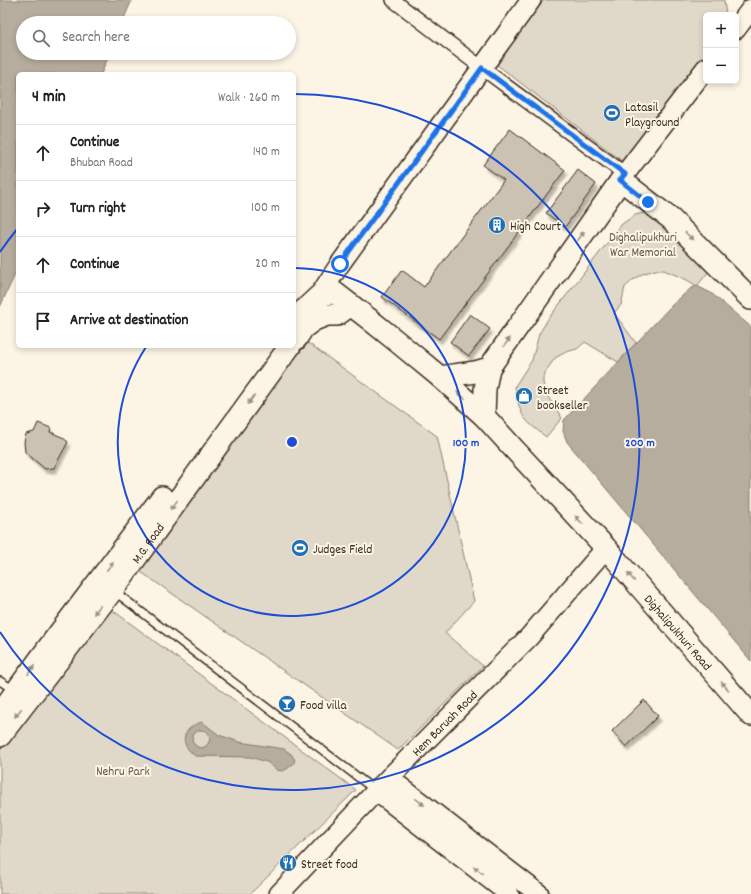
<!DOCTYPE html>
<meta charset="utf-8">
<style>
:root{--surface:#fff;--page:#f2f2f2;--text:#202124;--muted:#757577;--line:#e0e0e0}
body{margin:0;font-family:Dekko,sans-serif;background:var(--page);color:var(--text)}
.controls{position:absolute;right:12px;top:12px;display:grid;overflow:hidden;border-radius:6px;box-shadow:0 2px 6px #0003}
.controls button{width:36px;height:36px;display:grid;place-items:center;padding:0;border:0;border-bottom:1px solid var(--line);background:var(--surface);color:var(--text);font:20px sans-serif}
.stop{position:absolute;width:12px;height:12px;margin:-9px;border:3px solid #1a73e8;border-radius:50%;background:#fff}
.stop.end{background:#1a73e8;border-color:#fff;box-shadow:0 1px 4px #0008}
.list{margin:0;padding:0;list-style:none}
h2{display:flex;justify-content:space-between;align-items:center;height:52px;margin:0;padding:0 16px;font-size:17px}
h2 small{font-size:13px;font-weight:400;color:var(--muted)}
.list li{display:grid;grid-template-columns:26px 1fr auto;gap:12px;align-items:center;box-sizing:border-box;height:56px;padding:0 16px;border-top:1px solid var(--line)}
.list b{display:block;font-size:15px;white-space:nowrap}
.list p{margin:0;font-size:13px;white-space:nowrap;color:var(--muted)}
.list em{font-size:13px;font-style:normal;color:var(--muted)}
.icon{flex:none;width:22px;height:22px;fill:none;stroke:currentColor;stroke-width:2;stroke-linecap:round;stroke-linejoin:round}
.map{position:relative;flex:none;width:751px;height:894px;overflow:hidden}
.search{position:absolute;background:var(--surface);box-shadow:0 2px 6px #0003;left:16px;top:16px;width:280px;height:44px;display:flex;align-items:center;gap:10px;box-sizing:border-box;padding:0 14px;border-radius:22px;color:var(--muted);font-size:15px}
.panel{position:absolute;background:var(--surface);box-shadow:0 2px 6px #0003;left:16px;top:72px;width:280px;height:276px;border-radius:6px}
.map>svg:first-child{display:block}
</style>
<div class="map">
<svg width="751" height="894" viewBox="0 0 751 894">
<defs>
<filter id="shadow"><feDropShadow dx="2.5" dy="4.5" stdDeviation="1" flood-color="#0004"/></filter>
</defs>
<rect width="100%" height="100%" fill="#fcf5e5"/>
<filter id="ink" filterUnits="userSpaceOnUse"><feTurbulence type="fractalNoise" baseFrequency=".025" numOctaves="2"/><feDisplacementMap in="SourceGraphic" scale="8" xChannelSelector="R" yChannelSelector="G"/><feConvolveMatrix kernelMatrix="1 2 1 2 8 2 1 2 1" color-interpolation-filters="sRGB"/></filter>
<g filter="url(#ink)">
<g fill="#e0d8c8" stroke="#8e8173">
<path d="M544 0H724L726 15H706V54L630 161H622L496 64Z"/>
<path d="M644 213 650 214 714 265 697 286 687 280 664 270H655L642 274 633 280 625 287 621 305 614 313 636 343 618 362 585 342 577 349 566 352 555 358 548 368 543 377V383L548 397 562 418 546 437C539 431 529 425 524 417 519 411 516 394 515 386L532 360 539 334 548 319 622 224 635 215Z"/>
<path d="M308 343 437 436 474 601 445 633 483 666 398 750 128 563 210 457Z"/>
<path d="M96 598 356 790 250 894H0V730Z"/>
</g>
<g fill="#b7ad9e" stroke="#85796b" fill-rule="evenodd">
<path d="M0 0H132L122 23H23V53H110L101 74H18V268L0 307Z"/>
<path d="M697 286 711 293 751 327V661L567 442 563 431 564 420 671 306 691 288Z"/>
<path d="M202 722 219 735 239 742 284 749 291 754 295 760 293 764 287 769 282 771 277 770 267 762 250 757 195 756C192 753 188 750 186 746 180 734 191 725 202 722ZM200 730C219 731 206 756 195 745 189 739 194 732 200 730Z"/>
</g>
<g fill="#ccc2b3" stroke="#3b2a1e" filter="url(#shadow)">
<path d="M510 129 565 170 439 339 382 297 402 270 424 287 504 180 483 165Z"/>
<path d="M578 170 596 184 565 227 546 213Z"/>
<path d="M470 314 490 329 469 356 450 342Z"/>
<path d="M38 423 51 428 50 432 62 437 68 442 54 468 45 469 25 452 24 442 26 434 34 432Z"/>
<path d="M644 700 658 716 626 747 612 731Z"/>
</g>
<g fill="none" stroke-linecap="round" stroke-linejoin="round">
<defs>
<g id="lane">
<path d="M114 591 376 791"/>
<path d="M0 681 14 690"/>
</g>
<path id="street" d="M393 0 482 68 625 174"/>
<g id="secondary">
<path d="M736 29 751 9"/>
<path d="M621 180 625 174 706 68"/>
<path d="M317 306 319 296 340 264 531 0"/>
<path d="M389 778 539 894"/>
<path d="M376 791 509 894"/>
<path id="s1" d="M279 894 376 791 529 637 606 548"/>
</g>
<g id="primary">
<path id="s2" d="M294 322 304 310 319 296 334 292 369 319 400 344 440 377 484 416 514 449 606 548 751 715"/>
<path d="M296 339 303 328 314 320 327 315H337L351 305"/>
<path d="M440 377 475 372 489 368 621 180 671 219 751 299"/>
<path d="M484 416 485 389 489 368"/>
<path d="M0 713 51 644 162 497"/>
<path id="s3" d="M0 736 112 591 290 346"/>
</g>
</defs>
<use href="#lane" stroke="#3b2a1e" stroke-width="10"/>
<use href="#street" stroke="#3b2a1e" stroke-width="16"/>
<use href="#secondary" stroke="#3b2a1e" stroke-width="22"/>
<use href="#primary" stroke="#3b2a1e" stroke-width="24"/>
<use href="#lane" stroke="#fcf5e5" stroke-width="7"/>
<use href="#street" stroke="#fcf5e5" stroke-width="13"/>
<use href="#secondary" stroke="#fcf5e5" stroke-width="19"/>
<use href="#primary" stroke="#fcf5e5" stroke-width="21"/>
</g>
<defs><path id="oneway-solid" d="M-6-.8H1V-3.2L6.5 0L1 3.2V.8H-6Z"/></defs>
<g fill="#9c9082">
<use href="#oneway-solid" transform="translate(581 236) rotate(-55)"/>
<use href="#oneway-solid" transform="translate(689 236) rotate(45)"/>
<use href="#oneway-solid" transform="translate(507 342) rotate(-55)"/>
<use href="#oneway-solid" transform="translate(461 395) rotate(-138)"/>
<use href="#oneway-solid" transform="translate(251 400) rotate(126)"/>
<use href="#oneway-solid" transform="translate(174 505) rotate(126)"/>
<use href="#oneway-solid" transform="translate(579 520) rotate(-133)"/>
<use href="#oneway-solid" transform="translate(110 566) rotate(-53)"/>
<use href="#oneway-solid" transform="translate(631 577) rotate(-131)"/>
<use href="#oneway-solid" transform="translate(97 610) rotate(128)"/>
<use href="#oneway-solid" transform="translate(31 670) rotate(-54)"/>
<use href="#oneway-solid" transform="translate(725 686) rotate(-131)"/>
<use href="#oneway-solid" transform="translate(18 713) rotate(128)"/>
<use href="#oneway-solid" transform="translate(420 802) rotate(38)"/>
<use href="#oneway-solid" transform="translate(478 870) rotate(-142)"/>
</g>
</g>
<g fill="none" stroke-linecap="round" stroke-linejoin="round" filter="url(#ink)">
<path stroke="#1a73e8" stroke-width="5" d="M340 264 482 68 625 174 620 180 648 202"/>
</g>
<g fill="none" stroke="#1d4ed8" stroke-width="2">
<path d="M295 268A174 174 0 1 1 146 347"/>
<path d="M0 252A348 348 0 0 1 18 228M295 94A348 348 0 1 1 0 632"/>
</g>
<defs>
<symbol id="stadium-disc" viewBox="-11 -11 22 22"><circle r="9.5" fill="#1f6fb2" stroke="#fcf5e5"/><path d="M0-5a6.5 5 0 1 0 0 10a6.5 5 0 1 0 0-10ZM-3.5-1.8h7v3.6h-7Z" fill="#fff"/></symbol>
<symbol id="building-disc" viewBox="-11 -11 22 22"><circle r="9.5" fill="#1f6fb2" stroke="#fcf5e5"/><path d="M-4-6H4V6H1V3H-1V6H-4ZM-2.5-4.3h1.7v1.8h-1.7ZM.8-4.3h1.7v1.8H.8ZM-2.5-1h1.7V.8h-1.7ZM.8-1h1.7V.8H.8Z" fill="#fff"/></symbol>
<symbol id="shop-disc" viewBox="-11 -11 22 22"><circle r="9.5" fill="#1f6fb2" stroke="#fcf5e5"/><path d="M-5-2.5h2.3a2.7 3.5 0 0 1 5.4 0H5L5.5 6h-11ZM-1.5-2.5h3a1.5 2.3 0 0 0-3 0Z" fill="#fff"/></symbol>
<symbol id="bar-disc" viewBox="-11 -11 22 22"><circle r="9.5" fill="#1f6fb2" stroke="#fcf5e5"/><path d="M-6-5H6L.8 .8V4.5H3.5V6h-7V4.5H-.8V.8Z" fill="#fff"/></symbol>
<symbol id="restaurant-disc" viewBox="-11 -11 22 22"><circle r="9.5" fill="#1f6fb2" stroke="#fcf5e5"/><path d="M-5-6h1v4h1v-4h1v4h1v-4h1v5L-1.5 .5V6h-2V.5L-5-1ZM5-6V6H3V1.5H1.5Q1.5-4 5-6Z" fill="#fff"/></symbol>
</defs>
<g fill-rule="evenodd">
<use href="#stadium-disc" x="602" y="103" width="20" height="20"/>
<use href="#building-disc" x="487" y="215" width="20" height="20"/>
<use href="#shop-disc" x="514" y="386" width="20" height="20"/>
<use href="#stadium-disc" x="290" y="538" width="20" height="20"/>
<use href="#bar-disc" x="277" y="694" width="20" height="20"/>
<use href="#restaurant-disc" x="278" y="853" width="20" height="20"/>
</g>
<g text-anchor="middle" stroke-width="4" stroke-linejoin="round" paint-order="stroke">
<g font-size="13" fill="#3b2a1e" stroke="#fcf5e5" text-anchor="start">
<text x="625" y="111">Latasil<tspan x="625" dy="15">Playground</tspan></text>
<text x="510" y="230">High Court</text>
<text x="537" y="394">Street<tspan x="537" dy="15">bookseller</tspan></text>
<text x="313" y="553">Judges Field</text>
<text x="300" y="709">Food villa</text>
<text x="301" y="868">Street food</text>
</g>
<g font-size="13" fill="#645648" stroke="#fcf5e5">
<text x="643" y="241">Dighalipukhuri<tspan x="643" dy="15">War Memorial</tspan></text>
<text x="123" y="775">Nehru Park</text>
</g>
<g font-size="13" fill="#3b2a1e" stroke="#fcf5e5">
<text dy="5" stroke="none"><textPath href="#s3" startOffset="243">M.G. Road</textPath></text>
<text dy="5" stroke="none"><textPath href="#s2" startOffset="537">Dighalipukhuri Road</textPath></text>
<text dy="5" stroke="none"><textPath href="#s1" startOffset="238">Hem Baruah Road</textPath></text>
</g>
</g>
<circle cx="292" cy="442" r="6" fill="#1d4ed8" stroke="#fcf5e5" stroke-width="2"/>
<g font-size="12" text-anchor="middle" font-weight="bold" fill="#1d4ed8" stroke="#fcf5e5" stroke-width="4" stroke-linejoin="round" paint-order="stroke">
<text x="466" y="446">100 m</text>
<text x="640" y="446">200 m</text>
</g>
</svg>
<div class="controls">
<button>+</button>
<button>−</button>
</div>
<div class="stop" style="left:340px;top:264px"></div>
<div class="stop end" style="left:648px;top:202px"></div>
<div class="search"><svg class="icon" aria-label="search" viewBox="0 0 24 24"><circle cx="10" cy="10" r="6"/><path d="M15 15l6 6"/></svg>Search here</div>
<section class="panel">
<h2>4 min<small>Walk · 260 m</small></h2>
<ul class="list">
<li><svg class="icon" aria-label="ahead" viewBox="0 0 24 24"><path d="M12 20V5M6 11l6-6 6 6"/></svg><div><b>Continue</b><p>Bhuban Road</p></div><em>140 m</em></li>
<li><svg class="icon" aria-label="right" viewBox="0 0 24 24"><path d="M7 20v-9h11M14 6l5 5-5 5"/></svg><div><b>Turn right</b></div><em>100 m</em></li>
<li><svg class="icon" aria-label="ahead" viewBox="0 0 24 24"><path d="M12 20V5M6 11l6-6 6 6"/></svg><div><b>Continue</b></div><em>20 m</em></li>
<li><svg class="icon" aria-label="arrive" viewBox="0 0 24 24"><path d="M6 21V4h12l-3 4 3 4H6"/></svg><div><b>Arrive at destination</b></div></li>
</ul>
</section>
</div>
